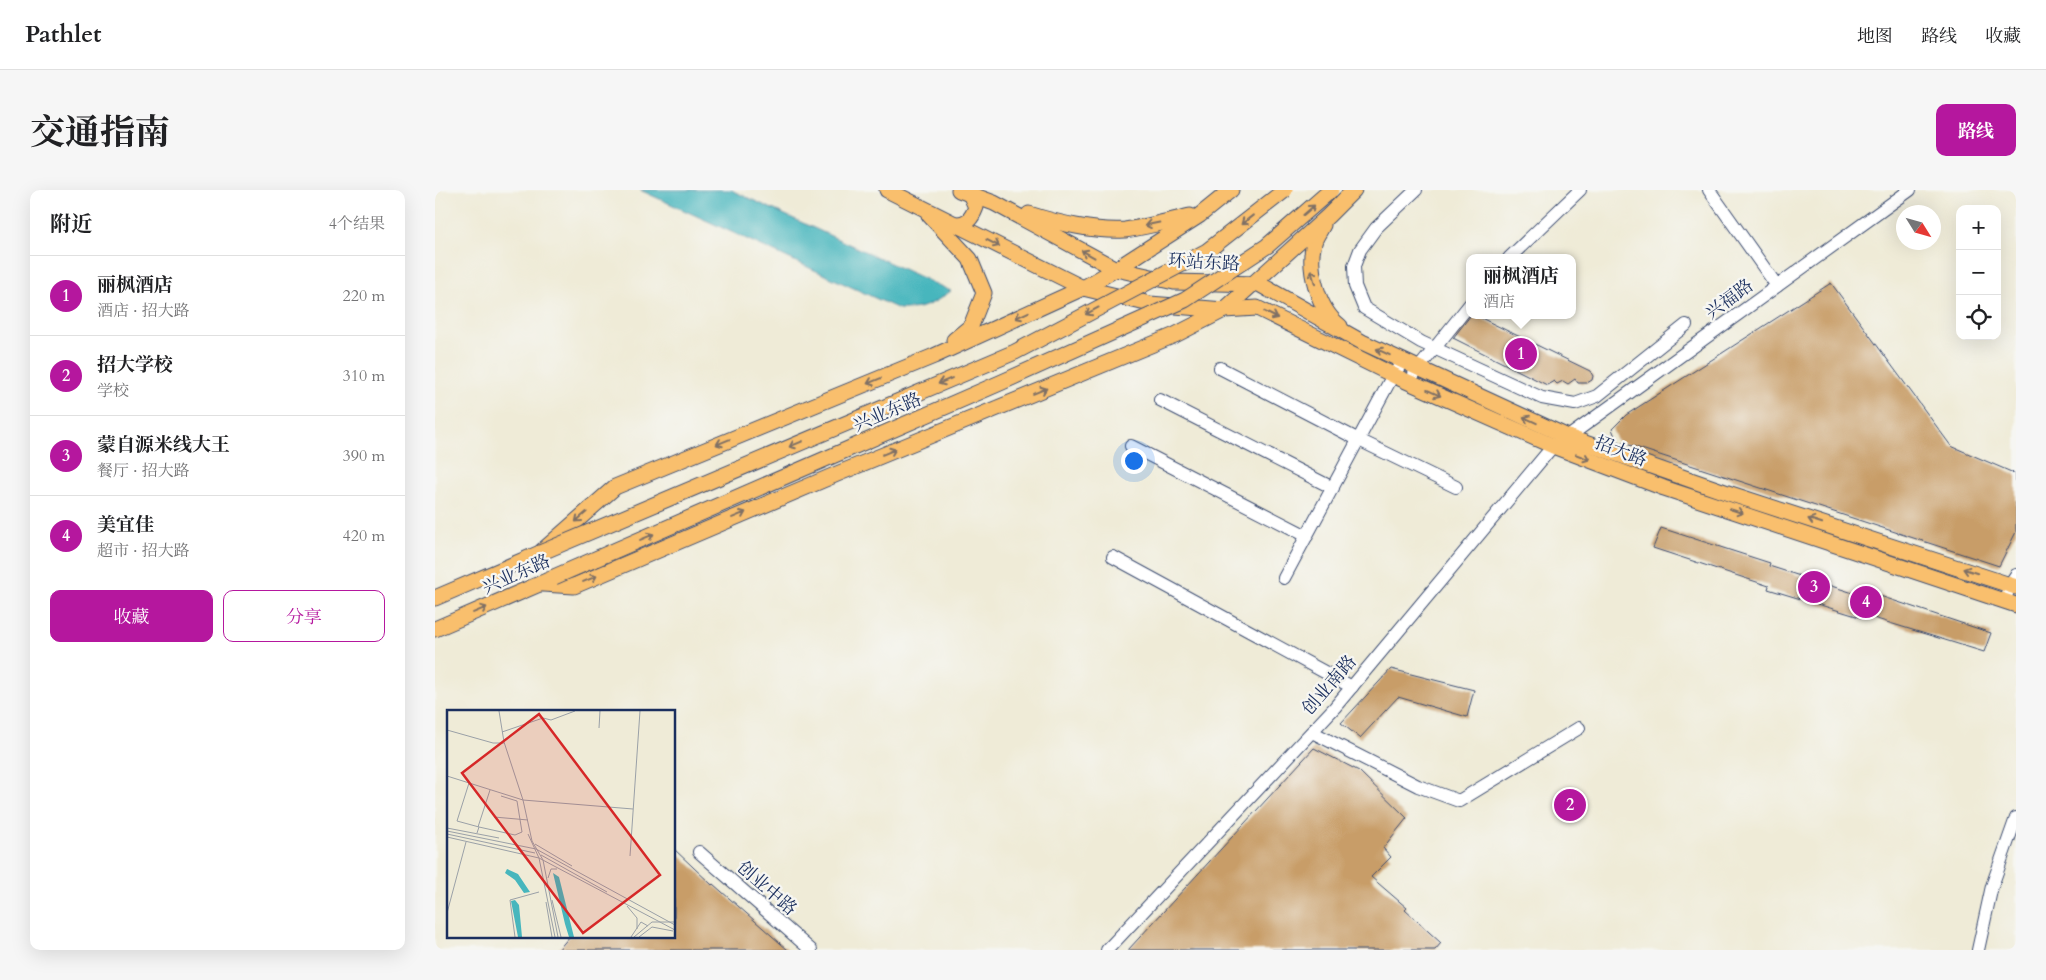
<!DOCTYPE html>
<html lang="zh">
<meta charset="utf-8">
<style>
:root{--surface:#fff;--page:#f6f6f6;--text:#202124;--muted:#757577;--line:#e0e0e0;--accent:#b5179e}
body{margin:0;font-family:Cardo,"Noto Serif SC",serif;background:var(--page);color:var(--text)}
.controls{position:absolute;right:15px;top:15px;display:grid;overflow:hidden;border-radius:10px;box-shadow:0 5px 20px #0002}
.controls button{width:45px;height:45px;display:grid;place-items:center;padding:0;border:0;border-bottom:1px solid var(--line);background:var(--surface);color:var(--text);font:25px sans-serif}
.compass{position:absolute;left:1461px;top:15px;width:45px;height:45px;border-radius:50%;background:var(--surface);box-shadow:0 5px 20px #0002;rotate:127deg}
.you{position:absolute;left:698px;top:270px;width:18px;height:18px;margin:-12px;border:4px solid #fff;border-radius:50%;background:#1a73e8;box-shadow:0 0 0 8px #1a73e833}
.badge{display:grid;place-items:center;width:32px;height:32px;border-radius:50%;background:var(--accent);color:#fff;font-size:16px;font-weight:700}
.pin{position:absolute;translate:-50% -50%;border:2px solid #fff;box-shadow:0 1px 5px #0006}
.popup{position:absolute;left:1031px;top:64px;width:110px;height:65px;box-sizing:border-box;display:grid;place-content:center;border-radius:10px;background:var(--surface);filter:drop-shadow(0 1px 4px #0005);font-size:16px;white-space:nowrap;color:var(--muted)}
.popup b{font-size:19px;color:var(--text)}
.popup::after{content:'';position:absolute;left:50%;top:100%;margin-left:-10px;border:10px solid transparent;border-top-color:var(--surface)}
.list{margin:0;padding:0;list-style:none}
h2{display:flex;justify-content:space-between;align-items:center;height:65px;margin:0;padding:0 20px;font-size:21px}
h2 small{font-size:16px;font-weight:400;color:var(--muted)}
.list li{display:grid;grid-template-columns:32px 1fr auto;gap:15px;align-items:center;box-sizing:border-box;height:80px;padding:0 20px;border-top:1px solid var(--line)}
.list b{display:block;font-size:19px;white-space:nowrap}
.list p{margin:0;font-size:16px;white-space:nowrap;color:var(--muted)}
.list em{font-size:16px;font-style:normal;color:var(--muted)}
.actions{display:flex;gap:10px;padding:15px 20px}
.actions a{flex:1;padding:11px 0;border:1px solid var(--accent);border-radius:10px;text-align:center;font-size:18px;color:var(--accent)}
.actions .main{background:var(--accent);color:#fff}
.icon{flex:none;width:28px;height:28px;fill:none;stroke:currentColor;stroke-width:2;stroke-linecap:round;stroke-linejoin:round}
.map{position:relative;flex:none;width:1581px;height:760px;overflow:hidden;border-radius:10px}
header{display:flex;align-items:center;gap:30px;box-sizing:border-box;height:70px;padding:0 25px;background:var(--surface);border-bottom:1px solid var(--line)}
header strong{font-size:24px}
nav{display:flex;gap:28px;margin-inline-start:auto;font-size:18px}
.intro{display:flex;align-items:center;justify-content:space-between;box-sizing:border-box;height:120px;padding:0 30px}
h1{margin:0;font-size:35px}
.button{padding:12px 22px;border-radius:10px;background:var(--accent);color:#fff;font-size:18px;font-weight:700}
main{display:flex;gap:30px;padding:0 30px}
aside{flex:1;background:var(--surface);border-radius:10px;box-shadow:0 5px 20px #0002}
.map>svg:first-child{display:block}
</style>
<header>
<strong>Pathlet</strong>
<nav><a>地图</a><a>路线</a><a>收藏</a></nav>
</header>
<div class="intro"><h1>交通指南</h1><a class="button">路线</a></div>
<main>
<aside>
<h2>附近<small>4个结果</small></h2>
<ul class="list">
<li><span class="badge">1</span><div><b>丽枫酒店</b><p>酒店 · 招大路</p></div><em>220 m</em></li>
<li><span class="badge">2</span><div><b>招大学校</b><p>学校</p></div><em>310 m</em></li>
<li><span class="badge">3</span><div><b>蒙自源米线大王</b><p>餐厅 · 招大路</p></div><em>390 m</em></li>
<li><span class="badge">4</span><div><b>美宜佳</b><p>超市 · 招大路</p></div><em>420 m</em></li>
</ul>
<div class="actions"><a class="main">收藏</a><a>分享</a></div>
</aside>
<div class="map">
<svg width="1581" height="760" viewBox="0 0 1581 760">
<rect width="100%" height="100%" fill="#f6f6f2"/>
<filter id="ink" filterUnits="userSpaceOnUse"><feTurbulence type="fractalNoise" baseFrequency=".02" numOctaves="2"/><feDisplacementMap in="SourceGraphic" scale="10" xChannelSelector="R" yChannelSelector="G"/><feConvolveMatrix kernelMatrix="1 2 1 2 8 2 1 2 1" color-interpolation-filters="sRGB"/></filter>
<filter id="wash" filterUnits="userSpaceOnUse"><feTurbulence type="fractalNoise" baseFrequency=".0096" numOctaves="4" result="noise"/><feDisplacementMap in="SourceGraphic" scale="20" xChannelSelector="R" yChannelSelector="G"/><feGaussianBlur stdDeviation="1.12" result="paint"/><feColorMatrix in="noise" values="0 0 0 0 0 0 0 0 0 0 0 0 0 0 0 0 0 1.4 0 .05"/><feComposite in="paint" operator="in"/></filter>
<g filter="url(#wash)">
<rect width="100%" height="100%" fill="#efebd7"/>
<path fill="#47b6bd" stroke="#31728e" d="M205 0H296L516 101C496 115 488 120 464 119Z"/>
<g id="blocks">
<g fill="#c89d67">
<path d="M1396 93 1516 256 1581 284V342L1564 376 1182 251 1177 239 1191 225Z"/>
<path d="M1036 125H1040L1155 181 1158 186 1157 190 1152 193H1143L1140 189 1133 194 1128 191 1122 194 1119 191 1112 195 1018 148Z"/>
<path d="M1226 338 1335 373 1334 376 1443 411 1445 406 1556 443 1549 462 1432 426 1431 429 1333 399 1334 396 1218 358Z"/>
<path d="M956 479 1039 500 1032 527 963 507 925 548 906 533Z"/>
<path d="M879 558 924 581 972 628 948 658 956 667 936 687 972 718 970 720 1006 753 1000 760H693Z"/>
<path d="M239 659 277 695 278 694 353 760H123L135 746H239Z"/>
</g>
</g>
</g>
<g filter="url(#ink)">
<use href="#blocks" fill-opacity="0" stroke="#3b4b70" stroke-width="1"/>
<g fill="none" stroke-linecap="round" stroke-linejoin="round">
<defs>
<g id="minor">
<path d="M981 0 941 38 925 60 919 76 920 96 929 118 986 152 1107 208 1140 214 1162 206 1251 135"/>
<path d="M1274 0 1342 96"/>
<path d="M1074 68 1145 0"/>
<path d="M785 178 924 250 1021 297"/>
<path d="M979 184 1035 114"/>
<path d="M725 210 898 298"/>
<path d="M696 256 872 346"/>
<path d="M678 367 917 497"/>
<path d="M849 388 958 185 964 177"/>
<path d="M1570 410 1575 394 1581 385"/>
<path d="M877 542 983 596 1024 611 1144 538"/>
<path d="M264 662 376 760"/>
<path d="M672 760 900 517 1118 256 1133 247 1475 0"/>
<path d="M1543 760 1557 696 1581 628"/>
</g>
<g id="major">
<path d="M452 0 648 98 715 114 789 120 822 118 962 187 1118 256 1229 298 1581 415"/>
<path d="M524 0 559 13 681 79 739 92 824 94 927 152 1133 247 1293 303 1581 397"/>
<path d="M594 24C622 33 661 42 690 40 712 37 734 31 755 26"/>
<path d="M494 25 535 69 549 103 536 136 519 150"/>
<path d="M520 34C532 35 537 28 541 17L535 4"/>
<path d="M888 35C885 41 880 47 879 53 872 78 883 120 905 136"/>
<path d="M108 394 139 396 402 284 740 145 789 120 893 26 919 0"/>
<path d="M0 408 105 363 180 297 499 166 648 98 681 79 765 25 796 0"/>
<path d="M0 439 116 389"/>
</g>
</defs>
<use href="#minor" stroke="#3b4b70" stroke-width="14"/>
<use href="#major" stroke="#3b4b70" stroke-width="17"/>
<use href="#minor" stroke="#fff" stroke-width="12"/>
<use href="#major" stroke="#f9bf6d" stroke-width="15"/>
<defs>
<g id="major-bridge">
<path d="M105 363 580 162 772 61 850 0"/>
<path d="M119 387 565 193 750 110 832 56 896 0"/>
</g>
</defs>
<use href="#major-bridge" stroke="#3b4b70" stroke-width="17" stroke-linecap="butt"/>
<use href="#major-bridge" stroke="#f9bf6d" stroke-width="15"/>
</g>
<defs><path id="oneway-shaft" d="M-6 0H5M1.5-3L5.5 0L1.5 3" fill="none" stroke-width="1.6" stroke-linecap="round" stroke-linejoin="round" transform="scale(1.25)"/></defs>
<g stroke="#7f7065">
<use href="#oneway-shaft" transform="translate(874 20) rotate(-41)"/>
<use href="#oneway-shaft" transform="translate(812 30) rotate(142)"/>
<use href="#oneway-shaft" transform="translate(717 34) rotate(169)"/>
<use href="#oneway-shaft" transform="translate(558 53) rotate(27)"/>
<use href="#oneway-shaft" transform="translate(653 64) rotate(-151)"/>
<use href="#oneway-shaft" transform="translate(878 87) rotate(-106)"/>
<use href="#oneway-shaft" transform="translate(657 121) rotate(152)"/>
<use href="#oneway-shaft" transform="translate(587 125) rotate(155)"/>
<use href="#oneway-shaft" transform="translate(836 125) rotate(26)"/>
<use href="#oneway-shaft" transform="translate(948 162) rotate(-155)"/>
<use href="#oneway-shaft" transform="translate(439 191) rotate(158)"/>
<use href="#oneway-shaft" transform="translate(510 191) rotate(157)"/>
<use href="#oneway-shaft" transform="translate(605 201) rotate(-22)"/>
<use href="#oneway-shaft" transform="translate(999 203) rotate(24)"/>
<use href="#oneway-shaft" transform="translate(1095 230) rotate(-155)"/>
<use href="#oneway-shaft" transform="translate(288 252) rotate(158)"/>
<use href="#oneway-shaft" transform="translate(361 254) rotate(157)"/>
<use href="#oneway-shaft" transform="translate(454 262) rotate(-22)"/>
<use href="#oneway-shaft" transform="translate(1148 267) rotate(21)"/>
<use href="#oneway-shaft" transform="translate(1301 321) rotate(18)"/>
<use href="#oneway-shaft" transform="translate(304 325) rotate(-23)"/>
<use href="#oneway-shaft" transform="translate(146 327) rotate(139)"/>
<use href="#oneway-shaft" transform="translate(1380 331) rotate(-162)"/>
<use href="#oneway-shaft" transform="translate(212 347) rotate(-23)"/>
<use href="#oneway-shaft" transform="translate(1535 381) rotate(-162)"/>
<use href="#oneway-shaft" transform="translate(155 389) rotate(-23)"/>
<use href="#oneway-shaft" transform="translate(45 420) rotate(-23)"/>
</g>
</g>
<g text-anchor="middle" stroke-width="4.5" stroke-linejoin="round" paint-order="stroke">
<g font-size="18" fill="#1b2f5e" stroke="#f6f6f2">
<text transform="translate(769 72) rotate(3)" y="6">环站东路</text>
<text transform="translate(1294 109) rotate(-36)" y="6">兴福路</text>
<text transform="translate(452 222) rotate(-23)" y="6">兴业东路</text>
<text transform="translate(1186 261) rotate(21)" y="6">招大路</text>
<text transform="translate(81 384) rotate(-24)" y="6">兴业东路</text>
<text transform="translate(894 495) rotate(-49)" y="6">创业南路</text>
<text transform="translate(332 698) rotate(41)" y="6">创业中路</text>
</g>
</g>
<g transform="translate(12 520)">
<rect width="228" height="228" fill="#efebd7"/>
<path d="M60 159 71 164 83 182 77 183 68 170 58 163ZM106 163 112 167 127 227H122L118 214ZM68 190 72 195 75 227H71L64 191Z" fill="#47b6bd"/>
<path fill="none" stroke="#9aa0a7" stroke-width="1" d="M52 1 57 32 76 90 85 131 96 150 111 227M152 18 153 1M0 20 46 33H57M55 22 96 8 104 10 128 1M0 66 76 90 186 99M22 73 10 111 32 117 30 123M47 107 81 110M31 117 43 80M32 117 68 125 75 122 70 91 54 86M0 118 52 128M0 121 89 139 228 215M0 124 88 143M81 124 92 148 108 227M0 127 92 148 228 220M88 134 125 156M94 145 160 182M183 146 193 1M101 168 104 159H110M105 190 114 227M99 192 105 227M180 196 190 208V219M0 203 19 132M68 227 63 190 92 182M184 227 194 212 201 216M187 227 205 212H228M192 227 205 217 226 221"/>
<path fill="#d62828" fill-opacity="0.15" stroke="#d62828" stroke-width="2.5" d="M92 4 213 165 136 223 15 63Z"/>
<rect width="228" height="228" fill="none" stroke="#1b2f5e" stroke-width="2.5"/>
</g>
</svg>
<div class="controls">
<button>+</button>
<button>−</button>
<button><svg class="icon" aria-label="locate" viewBox="0 0 24 24"><circle cx="12" cy="12" r="6"/><path d="M12 2v4M12 18v4M2 12h4M18 12h4"/></svg></button>
</div>
<svg class="compass" viewBox="-18 -18 36 36"><path d="M0-13l5 13h-10z" fill="#e53935"/><path d="M0 13l5-13h-10z" fill="#757577"/></svg>
<div class="you"></div>
<div class="pin badge" style="left:1086px;top:164px">1</div>
<div class="popup"><b>丽枫酒店</b>酒店</div>
<div class="pin badge" style="left:1135px;top:615px">2</div>
<div class="pin badge" style="left:1379px;top:397px">3</div>
<div class="pin badge" style="left:1431px;top:412px">4</div>
</div>
</main>
